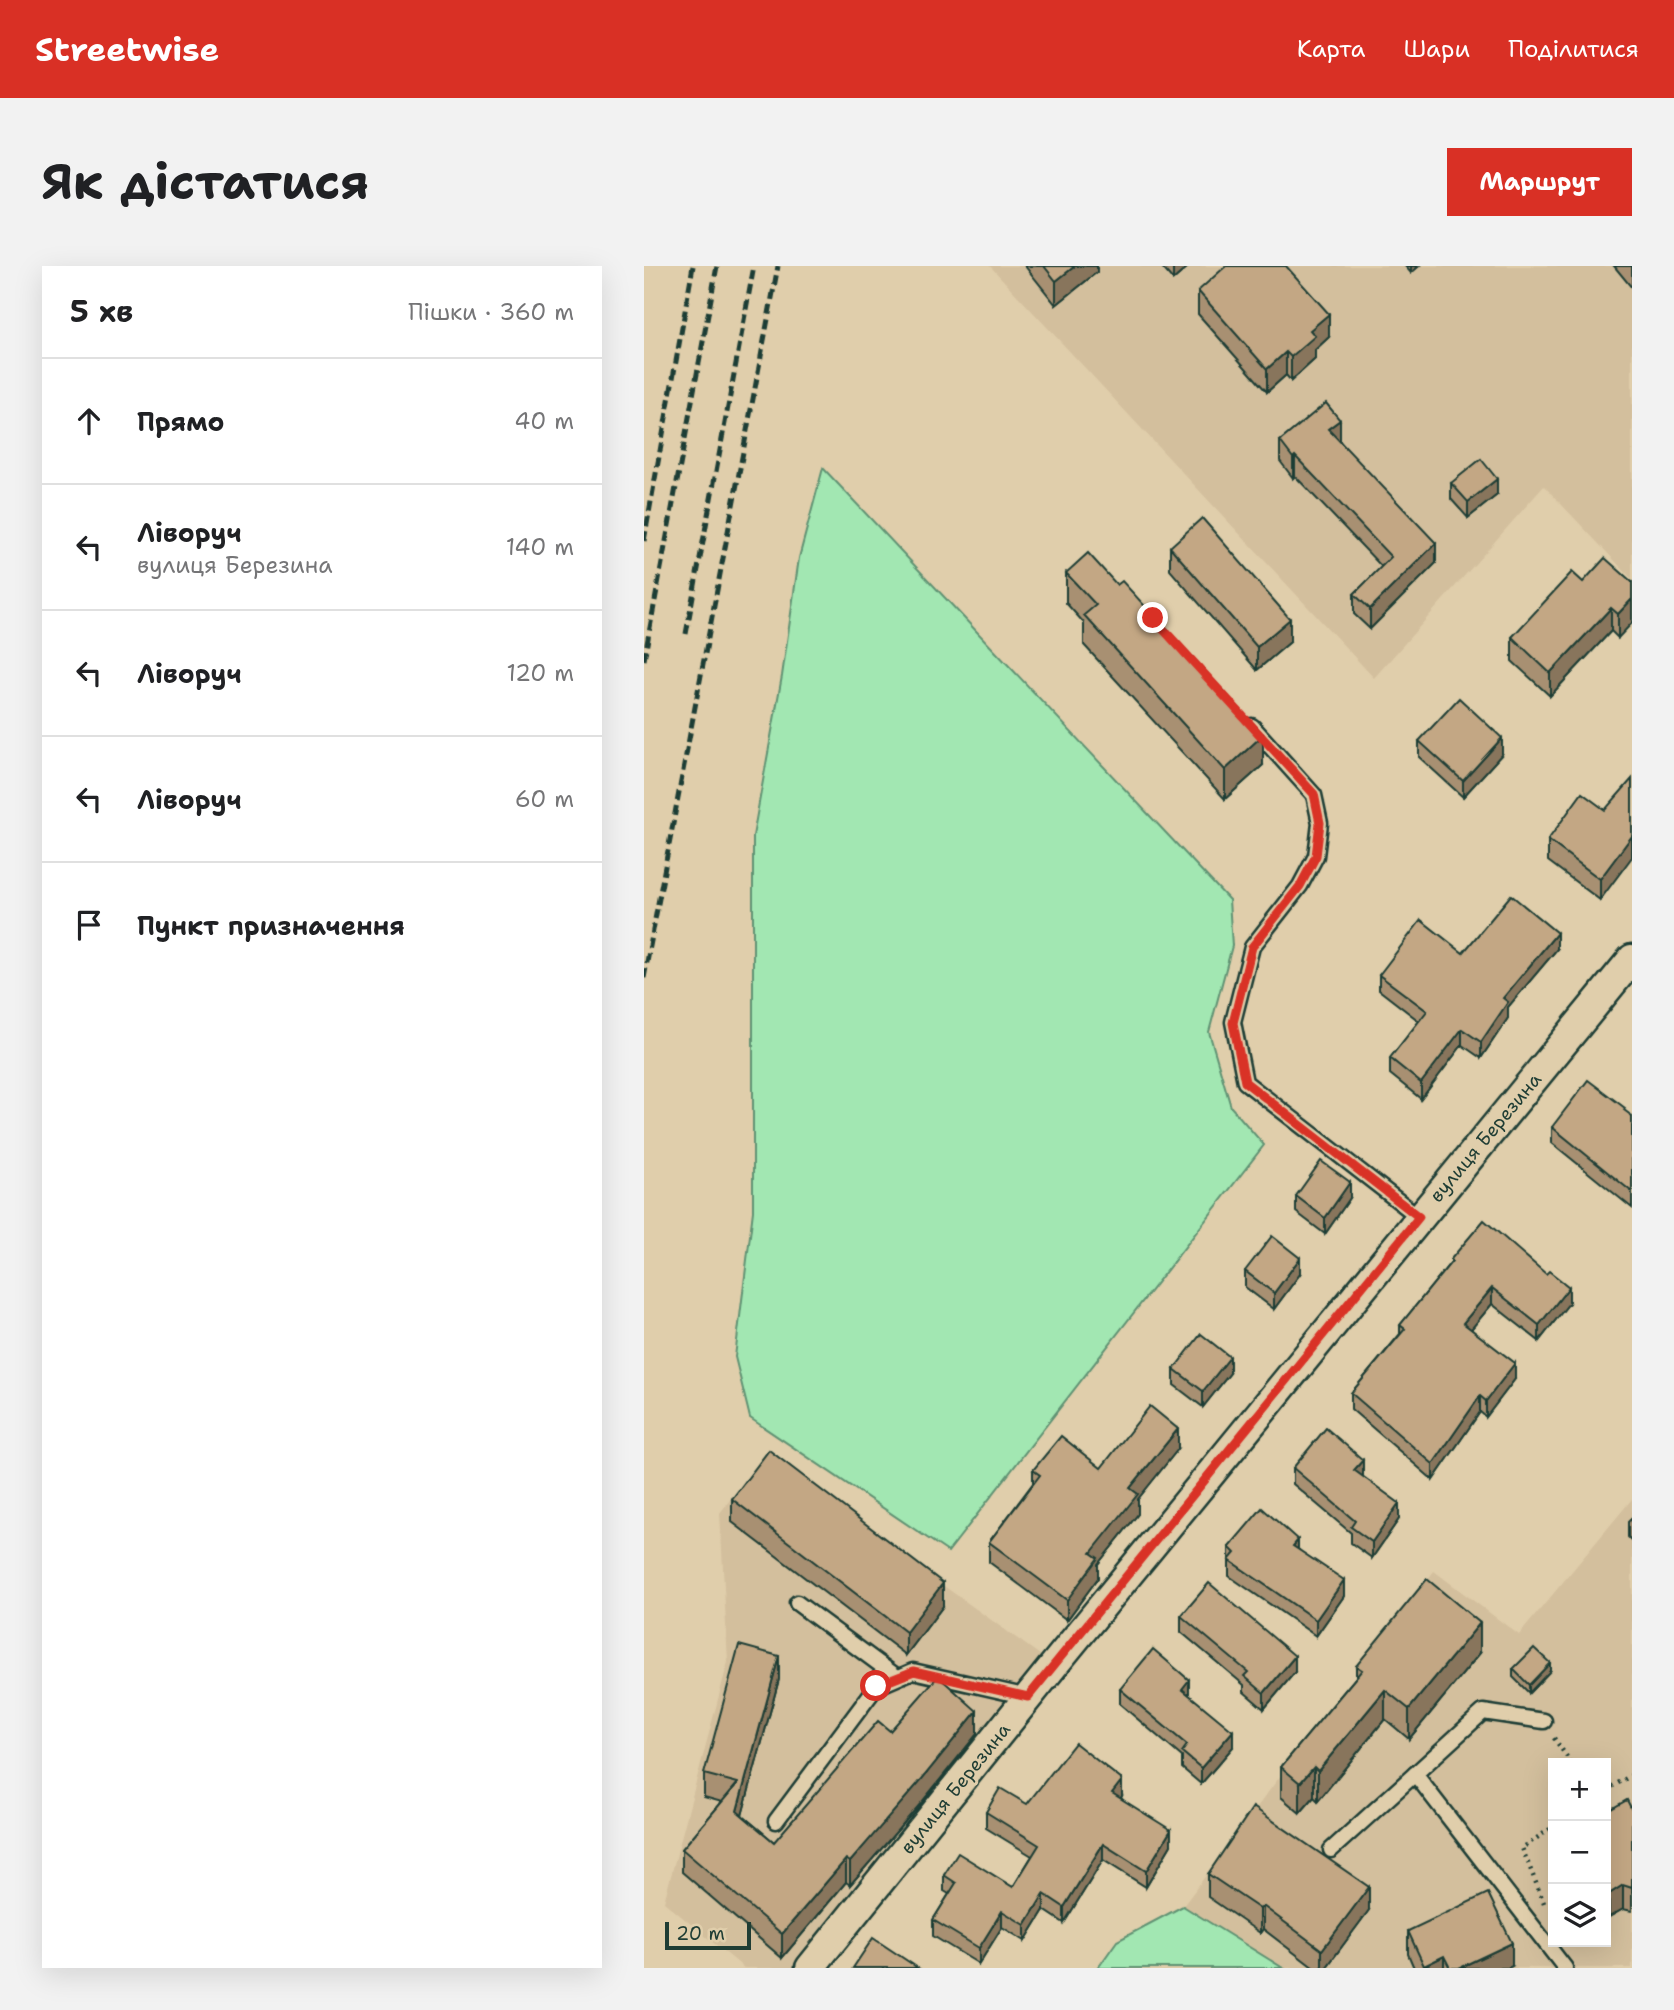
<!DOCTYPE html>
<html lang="uk">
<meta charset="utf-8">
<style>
:root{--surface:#fff;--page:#f2f2f2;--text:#202124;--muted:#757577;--line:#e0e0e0;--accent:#d93025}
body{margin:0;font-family:"Shantell Sans",sans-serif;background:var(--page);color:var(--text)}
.controls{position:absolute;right:21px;bottom:21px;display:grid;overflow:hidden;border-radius:0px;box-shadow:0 7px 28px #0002}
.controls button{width:63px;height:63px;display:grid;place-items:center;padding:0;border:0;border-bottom:2px solid var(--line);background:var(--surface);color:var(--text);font:35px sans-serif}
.scale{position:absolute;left:21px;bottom:18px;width:86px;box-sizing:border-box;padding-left:7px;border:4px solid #1f3d34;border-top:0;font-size:19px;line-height:24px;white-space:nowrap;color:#1f3d34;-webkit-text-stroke:5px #e0ceab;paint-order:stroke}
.stop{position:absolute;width:21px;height:21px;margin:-16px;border:5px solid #d93025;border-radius:50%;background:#fff}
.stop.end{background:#d93025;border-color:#fff;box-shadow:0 2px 7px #0008}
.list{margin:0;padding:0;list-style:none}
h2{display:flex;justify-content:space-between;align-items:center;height:91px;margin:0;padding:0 28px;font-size:30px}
h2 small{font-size:23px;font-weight:400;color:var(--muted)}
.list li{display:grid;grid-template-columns:46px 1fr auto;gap:21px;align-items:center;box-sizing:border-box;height:126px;padding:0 28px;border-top:2px solid var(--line)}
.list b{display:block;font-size:26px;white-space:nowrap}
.list p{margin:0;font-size:23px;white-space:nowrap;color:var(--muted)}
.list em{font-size:23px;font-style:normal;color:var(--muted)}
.icon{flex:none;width:38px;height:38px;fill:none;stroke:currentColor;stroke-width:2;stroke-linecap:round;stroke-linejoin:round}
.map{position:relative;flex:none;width:988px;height:1702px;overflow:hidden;border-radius:0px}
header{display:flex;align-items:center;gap:42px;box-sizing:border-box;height:98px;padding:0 35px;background:var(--accent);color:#fff}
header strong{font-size:33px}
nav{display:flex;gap:38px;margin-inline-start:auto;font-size:24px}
.intro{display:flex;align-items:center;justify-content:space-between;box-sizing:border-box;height:168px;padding:0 42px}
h1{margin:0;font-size:49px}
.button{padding:18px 32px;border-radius:0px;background:var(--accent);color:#fff;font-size:24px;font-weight:700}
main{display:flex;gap:42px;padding:0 42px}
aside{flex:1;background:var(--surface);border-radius:0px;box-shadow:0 7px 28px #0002}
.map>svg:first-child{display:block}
</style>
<header>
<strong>Streetwise</strong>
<nav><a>Карта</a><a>Шари</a><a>Поділитися</a></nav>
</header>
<div class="intro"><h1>Як дістатися</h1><a class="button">Маршрут</a></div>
<main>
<aside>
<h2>5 хв<small>Пішки · 360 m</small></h2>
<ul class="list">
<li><svg class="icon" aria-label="ahead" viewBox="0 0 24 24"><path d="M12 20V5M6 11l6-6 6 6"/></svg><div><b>Прямо</b></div><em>40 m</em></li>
<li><svg class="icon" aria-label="left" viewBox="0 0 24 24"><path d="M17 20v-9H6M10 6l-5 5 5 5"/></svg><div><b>Ліворуч</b><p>вулиця Березина</p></div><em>140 m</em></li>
<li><svg class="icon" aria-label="left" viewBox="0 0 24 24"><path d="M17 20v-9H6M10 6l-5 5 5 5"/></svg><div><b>Ліворуч</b></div><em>120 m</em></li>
<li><svg class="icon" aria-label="left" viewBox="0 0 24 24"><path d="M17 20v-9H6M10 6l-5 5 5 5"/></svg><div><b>Ліворуч</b></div><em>60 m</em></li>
<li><svg class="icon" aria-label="arrive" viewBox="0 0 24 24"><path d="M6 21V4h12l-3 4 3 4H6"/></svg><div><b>Пункт призначення</b></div></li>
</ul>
</aside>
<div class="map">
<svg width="988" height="1702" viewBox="0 0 988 1702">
<rect width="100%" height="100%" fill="#e0ceab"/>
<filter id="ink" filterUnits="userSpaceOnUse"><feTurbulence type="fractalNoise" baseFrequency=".0143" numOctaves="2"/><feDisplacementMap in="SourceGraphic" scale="14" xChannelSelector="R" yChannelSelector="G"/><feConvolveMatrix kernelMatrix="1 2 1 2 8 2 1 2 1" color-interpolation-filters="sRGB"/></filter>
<g filter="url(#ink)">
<g fill="#d3bf9d" fill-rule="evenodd">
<path d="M346 0H988V313L900 220 730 412Z"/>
<path d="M119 1190 410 1399 166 1702H100L20 1636 84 1396 76 1247Z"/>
<path d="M988 1233V1702H639L539 1640 790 1305 875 1369ZM909 1497H962V1676H909Z"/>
</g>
<g fill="#a2e7b2" stroke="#609273" stroke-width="2">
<path d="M179 202 585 634 588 680 565 766 587 841 620 879 304 1286 106 1152 91 1091 109 945V570L138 410 155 292Z"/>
<path d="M539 1640 639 1702H454L473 1675Z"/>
</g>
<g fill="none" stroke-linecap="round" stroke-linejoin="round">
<defs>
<g id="lane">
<path d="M608 460 670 529 676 557 672 590 656 620 608 681 589 756 601 816 775 951"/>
<path d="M153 1337 253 1411"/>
<path d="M771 1508 839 1446 900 1455"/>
<path d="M132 1555 232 1421 269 1405 384 1431"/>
<path d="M687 1584 771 1508 921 1702"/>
</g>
<path id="street" d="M166 1702 410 1399 988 693"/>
</defs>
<use href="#lane" stroke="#1f3d34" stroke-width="19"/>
<use href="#street" stroke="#1f3d34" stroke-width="33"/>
<g stroke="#1f3d34" stroke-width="4.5" stroke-dasharray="2 5" stroke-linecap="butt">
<path d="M910 1472 927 1497"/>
<path d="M962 1524 988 1509"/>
<path d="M962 1527 963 1532 962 1537"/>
<path d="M900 1637 878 1582 909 1561"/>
</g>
<use href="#lane" stroke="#e0ceab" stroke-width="14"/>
<use href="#street" stroke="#e0ceab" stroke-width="28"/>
<g stroke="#1f3d34" stroke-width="5" stroke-dasharray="10 5" stroke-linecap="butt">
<path d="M0 275 49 0"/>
<path d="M42 368 110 0"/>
<path d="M0 394 73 0"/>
<path d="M0 712 134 0"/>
</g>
</g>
<g fill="#a89072" stroke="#1f3d34" stroke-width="2">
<path d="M381 0H453V6L412 39Z"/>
<path d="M517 0H545L529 14Z"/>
<path d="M761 0H775L767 7Z"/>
<path d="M970 0H988V22Z"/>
<path d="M554 25 685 71 671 84V93L647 115 642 109 623 126 554 48Z"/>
<path d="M695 174 792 297 726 363 710 348V328L738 301 651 210 649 212 636 195V175L696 174Z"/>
<path d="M807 217 853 229 824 252 807 233Z"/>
<path d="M526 281 646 376 613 404 526 304Z"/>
<path d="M422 307 619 499 581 533 440 379V357L422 337Z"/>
<path d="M939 316H988L974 372 967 365 906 430 868 395V371Z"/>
<path d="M775 475 858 488 819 531 775 491Z"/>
<path d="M961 544 956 634 904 595V574Z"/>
<path d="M913 683 864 741V752L837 792 818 779 777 833 746 808V792L775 755 735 724V709L819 687Z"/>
<path d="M988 850V942L908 877V861Z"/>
<path d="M652 930 706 932 681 968 652 946Z"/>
<path d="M807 993 925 1037 895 1075 848 1038 827 1063 871 1113 842 1151 836 1146 789 1214 707 1143V1127L756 1068V1059L807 996Z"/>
<path d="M601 1005 656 1008 630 1043 601 1021Z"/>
<path d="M530 1103 586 1107 559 1141 530 1119Z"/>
<path d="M534 1183 494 1233V1248L454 1298V1312L423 1354 345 1296V1276L389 1217V1204L457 1202Z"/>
<path d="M649 1202 719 1210H718L755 1253 728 1292 707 1277V1267L649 1218Z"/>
<path d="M88 1233 299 1340 262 1389 88 1256Z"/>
<path d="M988 1252V1275L984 1271V1256Z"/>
<path d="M585 1281 654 1283 700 1330 672 1370 585 1310Z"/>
<path d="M537 1350 651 1406 620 1443 600 1426V1419L537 1366Z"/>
<path d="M836 1387 765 1473 741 1453 674 1535 670 1531 656 1547 637 1531V1501L712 1411V1400Z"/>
<path d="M869 1403 906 1405 885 1427 869 1411Z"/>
<path d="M135 1413 98 1549 130 1576 246 1465 333 1468 278 1536 206 1619 202 1616 138 1692 38 1606V1583L78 1536 60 1531V1508Z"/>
<path d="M476 1423 545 1429 589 1481 557 1518 538 1502V1491L476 1438Z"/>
<path d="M478 1530 477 1532 527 1579 502 1621 459 1594 420 1657 400 1644 381 1675 358 1661 335 1698 289 1670V1654L305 1628 300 1625V1609L369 1621 388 1590 342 1562V1546L383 1538Z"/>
<path d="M988 1544V1645L979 1643 965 1651 962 1646V1546Z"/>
<path d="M564 1608 725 1644 682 1702H670L619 1663 616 1667 564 1631Z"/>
<path d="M764 1665 868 1700 864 1702H770L764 1688Z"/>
</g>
<g fill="#88755c" stroke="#1f3d34" stroke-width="2">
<path d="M431 0H453V6L412 39V15Z"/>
<path d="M529 0H545L529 14Z"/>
<path d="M767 0H775L767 7Z"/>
<path d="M685 48V71L671 84V93L647 115V91L666 64Z"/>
<path d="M642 86V109L623 126V103Z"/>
<path d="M696 154V174L684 183V163Z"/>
<path d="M651 190V210L649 212V192Z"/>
<path d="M853 213V229L824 252V236Z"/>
<path d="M792 277V297L726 363V343Z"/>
<path d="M988 333V357L974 372V348Z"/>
<path d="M967 342V365L906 430V407Z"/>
<path d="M646 353V376L613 404V381Z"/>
<path d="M619 469V499L581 533V504Z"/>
<path d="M858 472V488L819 531V515Z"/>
<path d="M988 570V591L956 634V613Z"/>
<path d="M913 667V683L864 741V752L837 792V776L859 732Z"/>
<path d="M818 763V779L777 833V817Z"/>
<path d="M706 916V932L681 968V952Z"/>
<path d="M656 992V1008L630 1043V1027Z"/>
<path d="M925 1021V1037L895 1075V1059Z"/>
<path d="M848 1022V1038L819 1073V1057Z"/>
<path d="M586 1091V1107L559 1141V1125Z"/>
<path d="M871 1097V1113L842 1151V1135Z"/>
<path d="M836 1130V1146L789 1214V1198Z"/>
<path d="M534 1163V1183L494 1233V1248L454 1298V1312L423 1354V1334L447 1287 486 1222Z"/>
<path d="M719 1194V1210L710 1220V1204Z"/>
<path d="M755 1237V1253L728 1292V1276Z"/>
<path d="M654 1274V1289L649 1280Z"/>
<path d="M700 1314V1330L672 1370V1354Z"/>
<path d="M299 1317V1340L262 1389V1366Z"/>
<path d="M836 1357V1387L765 1473V1443Z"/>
<path d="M135 1390V1413L93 1568V1545Z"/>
<path d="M651 1390V1406L620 1443V1427Z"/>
<path d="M906 1397V1405L885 1427V1419Z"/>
<path d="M545 1414V1430L538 1423Z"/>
<path d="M741 1424V1453L674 1535V1505Z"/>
<path d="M333 1445V1468L278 1536 206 1619V1596Z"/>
<path d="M589 1465V1481L557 1518V1502Z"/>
<path d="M670 1501V1531L656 1547V1517Z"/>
<path d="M478 1514V1530L468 1543V1527Z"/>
<path d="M527 1564V1579L502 1621V1605Z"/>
<path d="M459 1578V1594L420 1657V1641Z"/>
<path d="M202 1593V1616L138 1692V1668Z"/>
<path d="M979 1619V1643L965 1651V1628Z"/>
<path d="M725 1621V1644L682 1702H678V1684Z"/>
<path d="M400 1628V1644L381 1675V1659Z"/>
<path d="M619 1640V1663L616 1667V1643Z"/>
<path d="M358 1645V1661L335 1698V1682Z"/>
<path d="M868 1677V1700L864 1702H815Z"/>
<path d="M800 1690V1702H780V1700Z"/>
</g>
<g fill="#c3a784" stroke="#1f3d34" stroke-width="2">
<path d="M400 0H431L412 15Z"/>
<path d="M582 0H642L685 48 666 64 671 70 647 91 642 86 623 103 554 25Z"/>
<path d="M682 137 696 154 684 163 792 277 726 343 710 328 747 291 651 190 649 192 636 175Z"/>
<path d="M837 193 853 213 824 236 807 217Z"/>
<path d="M558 252 646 353 613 381 526 281Z"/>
<path d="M444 287 473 319 478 315 619 469 581 504 440 349 452 339 422 307Z"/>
<path d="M961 292 988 316V333L974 348 967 342 906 407 868 371 928 306 939 316Z"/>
<path d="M815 432 858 472 819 515 775 475Z"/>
<path d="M988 513V570L956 613 904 574 938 527 961 544Z"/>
<path d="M867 629 913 667 859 732 864 736 837 776 818 763 777 817 746 792 783 745 735 709 777 654 819 687Z"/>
<path d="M944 814 981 842 980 844 988 850V926L908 861Z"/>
<path d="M677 895 706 916 681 952 652 930Z"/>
<path d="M840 954 902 1008 905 1005 925 1021 895 1059 848 1022 819 1057 871 1097 842 1135 836 1130 789 1198 707 1127 761 1063 756 1059 808 995 807 993Z"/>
<path d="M628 970 656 992 630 1027 601 1005Z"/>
<path d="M557 1068 586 1091 559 1125 530 1103Z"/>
<path d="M506 1140 534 1163 486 1222 494 1228 447 1287 454 1292 423 1334 345 1276 396 1209 389 1204 417 1170 457 1202Z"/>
<path d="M682 1162 719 1194 710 1204 755 1237 728 1276 707 1261 711 1255 649 1202Z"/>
<path d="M125 1184 299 1317 262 1366 88 1233Z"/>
<path d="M618 1242 654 1274 649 1280 700 1314 672 1354 585 1294 591 1287 585 1281Z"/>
<path d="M783 1313 836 1357 765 1443 741 1424 674 1505 670 1501 656 1517 637 1501 718 1404 712 1400Z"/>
<path d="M565 1317 651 1390 620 1427 600 1410 604 1406 537 1350Z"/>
<path d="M95 1379 135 1390 93 1545 130 1576 234 1455 246 1465 294 1410 333 1445 278 1513 206 1596 202 1593 138 1668 38 1583 94 1517 60 1508Z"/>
<path d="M890 1382 906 1397 885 1419 869 1403Z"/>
<path d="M509 1383 545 1414 538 1423 589 1465 557 1502 538 1486 543 1479 476 1423Z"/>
<path d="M431 1477 478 1514 468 1527 527 1564 502 1605 459 1578 420 1641 400 1628 381 1659 358 1645 335 1682 289 1654 312 1617 300 1609 314 1587 369 1621 395 1579 342 1546 356 1522 383 1538Z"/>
<path d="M983 1534 988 1544V1622L979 1619 965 1628 962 1622V1546Z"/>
<path d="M609 1541 725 1621 678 1684 619 1640 616 1643 564 1608Z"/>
<path d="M844 1627 868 1677 815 1702H806L800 1690 780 1700 764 1665Z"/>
<path d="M229 1672 274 1702H209Z"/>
</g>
</g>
<g fill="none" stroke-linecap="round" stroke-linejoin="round" filter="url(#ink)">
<path stroke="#d93025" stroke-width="9" d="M232 1420 270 1405 384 1431 775 951 601 816 589 757 608 681 656 620 672 590 676 557 670 528 509 352"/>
</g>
<g text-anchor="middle" stroke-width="6" stroke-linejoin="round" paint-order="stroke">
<g font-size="19" fill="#1f3d34" stroke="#e0ceab">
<text transform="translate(841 871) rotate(-50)" y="7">вулиця Березина</text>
<text transform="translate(311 1522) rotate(-51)" y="7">вулиця Березина</text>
</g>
</g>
</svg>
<div class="controls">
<button>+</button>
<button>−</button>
<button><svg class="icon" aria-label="layers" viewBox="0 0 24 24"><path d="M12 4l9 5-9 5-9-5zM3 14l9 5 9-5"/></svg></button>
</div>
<div class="scale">20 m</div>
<div class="stop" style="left:232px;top:1420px"></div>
<div class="stop end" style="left:509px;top:352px"></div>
</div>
</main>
